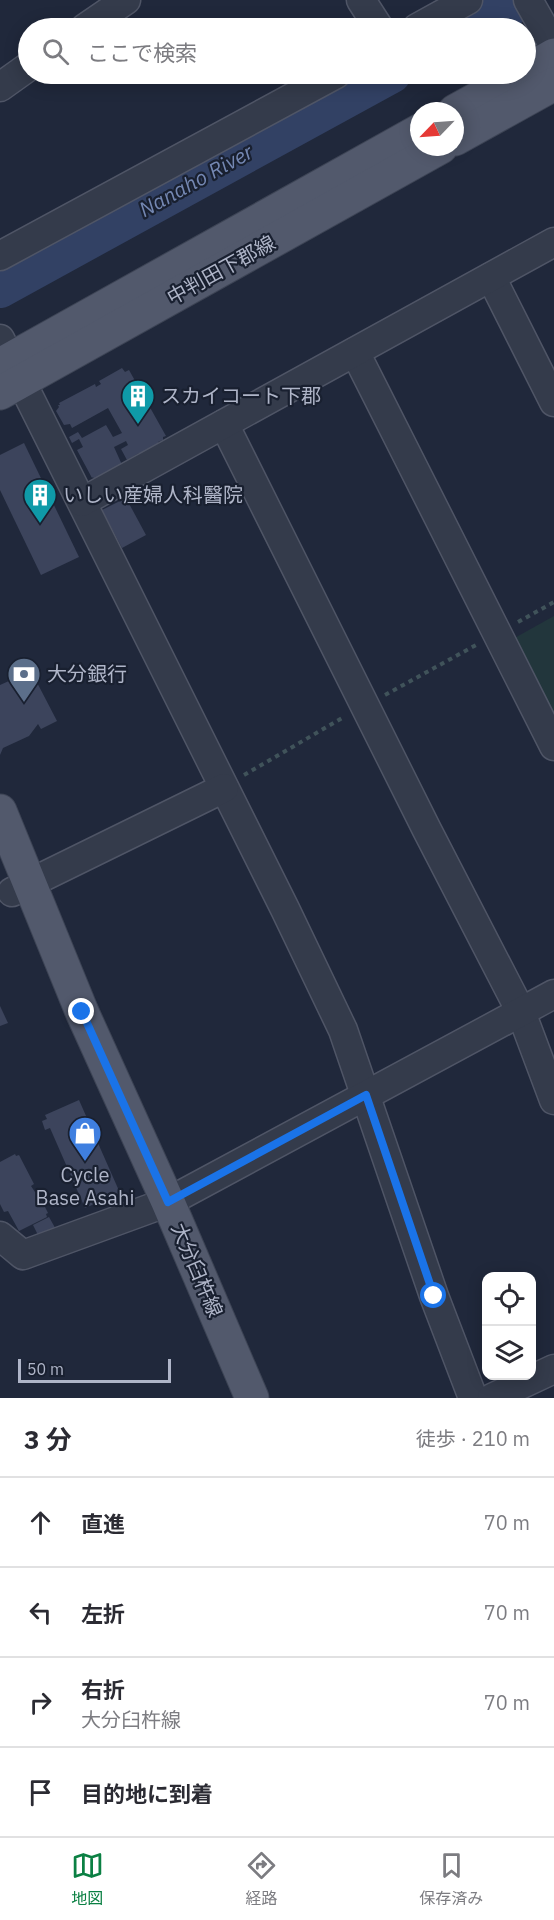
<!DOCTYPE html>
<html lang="ja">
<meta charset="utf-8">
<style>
:root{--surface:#fff;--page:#f7f7f7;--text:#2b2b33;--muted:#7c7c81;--line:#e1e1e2;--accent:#0b8043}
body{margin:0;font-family:"IBM Plex Sans","Noto Sans JP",sans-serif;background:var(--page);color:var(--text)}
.controls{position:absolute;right:18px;bottom:18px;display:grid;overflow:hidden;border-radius:12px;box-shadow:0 3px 15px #0003}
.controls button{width:54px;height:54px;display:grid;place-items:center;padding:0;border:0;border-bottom:2px solid var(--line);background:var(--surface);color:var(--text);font:30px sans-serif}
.compass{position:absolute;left:410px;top:102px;width:54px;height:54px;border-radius:50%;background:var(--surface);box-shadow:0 3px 15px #0003;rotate:245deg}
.scale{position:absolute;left:18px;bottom:15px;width:153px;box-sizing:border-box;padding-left:6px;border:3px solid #afb5c8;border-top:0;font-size:16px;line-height:21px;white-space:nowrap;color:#afb5c8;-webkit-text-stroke:4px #192030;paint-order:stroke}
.stop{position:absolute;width:18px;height:18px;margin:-14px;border:4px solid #1a73e8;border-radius:50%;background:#fff}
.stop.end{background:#1a73e8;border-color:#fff;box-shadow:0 2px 6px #0008}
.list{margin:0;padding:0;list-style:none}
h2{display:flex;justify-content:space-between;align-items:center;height:78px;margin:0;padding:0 24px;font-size:26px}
h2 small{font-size:20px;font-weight:400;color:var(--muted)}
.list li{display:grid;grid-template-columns:39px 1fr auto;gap:18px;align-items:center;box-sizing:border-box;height:90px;padding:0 24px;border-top:2px solid var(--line)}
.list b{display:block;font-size:22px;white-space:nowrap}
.list p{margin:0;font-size:20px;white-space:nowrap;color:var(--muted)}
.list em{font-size:20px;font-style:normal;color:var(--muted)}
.icon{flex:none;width:33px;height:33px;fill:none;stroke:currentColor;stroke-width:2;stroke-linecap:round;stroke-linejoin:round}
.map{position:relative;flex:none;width:554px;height:1398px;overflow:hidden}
.search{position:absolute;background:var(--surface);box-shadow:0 3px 15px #0003;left:18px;right:18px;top:18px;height:66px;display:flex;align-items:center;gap:15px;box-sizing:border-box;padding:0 21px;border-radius:33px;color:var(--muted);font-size:22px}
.sheet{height:438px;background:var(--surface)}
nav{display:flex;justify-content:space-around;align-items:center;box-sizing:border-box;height:84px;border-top:2px solid var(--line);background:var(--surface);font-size:16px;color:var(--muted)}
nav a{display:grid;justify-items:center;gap:3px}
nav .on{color:var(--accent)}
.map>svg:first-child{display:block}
</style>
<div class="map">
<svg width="554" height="1398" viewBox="0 0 554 1398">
<rect width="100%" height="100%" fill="#20283b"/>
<path fill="#22363c" d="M554 616V725L511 640Z"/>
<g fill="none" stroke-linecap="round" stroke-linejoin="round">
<g stroke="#324164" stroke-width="38">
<path d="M472 28 523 0"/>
<path d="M0 289 392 74"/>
</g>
</g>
<g fill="#3c445c">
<path d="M122 368 125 372 129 370 166 436 163 437V440L158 442 159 445 141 455 139 453 127 460 121 449 128 445 126 441 114 447 123 467 95 481 93 477 92 478 77 450 83 447 79 439 72 443 69 437 78 432 82 438 106 425 113 437 122 433 108 408 72 428 70 424 64 425 56 411 59 407 58 405H60L59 403 95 384 96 387 101 384 99 381Z"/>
<path d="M24 443 79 557 41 575 0 490V455Z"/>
<path d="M126 498 146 535 122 548 102 510Z"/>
<path d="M31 671 57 721 41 729 38 724 29 736 3 748 0 755V685Z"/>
<path d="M0 1006 8 1023 0 1026Z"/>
<path d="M79 1100 120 1193 85 1208 50 1128 45 1130 42 1121 47 1119 45 1115Z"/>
<path d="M15 1154 16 1156 19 1155 34 1184 31 1186 35 1192 37 1191 48 1213 46 1214 47 1217 19 1231 8 1211 4 1212 0 1204V1162Z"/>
<path d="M49 1217 58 1233 40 1239 33 1225Z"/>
</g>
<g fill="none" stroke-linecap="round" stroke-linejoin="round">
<defs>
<g id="minor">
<path d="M361 0 379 28"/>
<path d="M528 0 554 46"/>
<path d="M85 28 126 0"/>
<path d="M417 28 468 0"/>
<path d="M0 87 28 67"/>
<path d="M0 256 336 74"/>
<path d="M491 277 554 402"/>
<path d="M0 339 285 909 343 1030 434 1296 473 1398"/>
<path d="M355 352 554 746"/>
<path d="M224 424 427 830 521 1012 554 1100"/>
<path d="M82 502 554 242"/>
<path d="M12 892 224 788"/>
<path d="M0 1236 23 1255 168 1202 554 994"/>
<path d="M492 1398 554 1369"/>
</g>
<g id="major">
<path d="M526 71 554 55"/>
<path d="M455 111 522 74"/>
<path d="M455 139 554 84"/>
<path d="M0 365 419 131"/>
<path d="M0 393 441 147"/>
<path d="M0 811 82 1012 168 1202 252 1398"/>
</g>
</defs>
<use href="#minor" stroke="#4f5566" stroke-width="31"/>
<use href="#major" stroke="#3d4455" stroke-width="35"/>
<g stroke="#40535a" stroke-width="4" stroke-dasharray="4.5 4.5" stroke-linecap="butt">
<path d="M518 622 554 602"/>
<path d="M385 695 476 645"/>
<path d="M244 775 344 717"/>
</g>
<use href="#minor" stroke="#343b4b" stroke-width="28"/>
<use href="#major" stroke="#52596c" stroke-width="33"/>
</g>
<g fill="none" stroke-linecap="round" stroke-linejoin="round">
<path stroke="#1a73e8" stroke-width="8" d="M82 1012 168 1202 366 1095 434 1296"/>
</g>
<defs>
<symbol id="building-pin" viewBox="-11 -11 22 30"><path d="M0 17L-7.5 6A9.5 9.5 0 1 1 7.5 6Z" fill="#0f9aa8" stroke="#192030"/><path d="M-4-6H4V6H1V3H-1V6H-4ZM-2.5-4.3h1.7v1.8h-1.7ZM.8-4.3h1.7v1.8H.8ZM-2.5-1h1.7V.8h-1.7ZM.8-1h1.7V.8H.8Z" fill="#fff"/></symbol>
<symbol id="bank-pin" viewBox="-11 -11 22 30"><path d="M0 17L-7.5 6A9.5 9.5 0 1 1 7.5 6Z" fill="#5c6f8a" stroke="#192030"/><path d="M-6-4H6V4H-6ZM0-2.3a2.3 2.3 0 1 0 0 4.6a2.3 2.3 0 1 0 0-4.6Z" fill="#fff"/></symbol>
<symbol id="shop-pin" viewBox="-11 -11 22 30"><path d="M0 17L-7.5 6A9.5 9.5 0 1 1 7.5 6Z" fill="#3f7fe0" stroke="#192030"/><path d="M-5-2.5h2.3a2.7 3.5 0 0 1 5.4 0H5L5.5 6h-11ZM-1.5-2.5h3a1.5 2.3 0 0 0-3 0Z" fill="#fff"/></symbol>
</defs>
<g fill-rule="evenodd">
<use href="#building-pin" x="119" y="377" width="38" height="52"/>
<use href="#building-pin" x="21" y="476" width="38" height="52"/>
<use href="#bank-pin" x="5" y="655" width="38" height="52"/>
<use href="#shop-pin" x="66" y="1114" width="38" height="52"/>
</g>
<g text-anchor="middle" stroke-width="4.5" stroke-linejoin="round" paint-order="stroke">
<g font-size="20" fill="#afb5c8" stroke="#192030">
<text transform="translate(221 270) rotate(-29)" y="7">中判田下郡線</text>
<text transform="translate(197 1270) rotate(67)" y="7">大分臼杵線</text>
</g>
<g font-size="20" fill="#afb5c8" stroke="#192030" text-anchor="start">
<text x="161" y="403">スカイコート下郡</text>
<text x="63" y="502">いしい産婦人科醫院</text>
<text x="47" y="681">大分銀行</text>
<text x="85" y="1182" text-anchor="middle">Cycle<tspan x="85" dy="23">Base Asahi</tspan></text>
</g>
<g font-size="21" font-style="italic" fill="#7487b2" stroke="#192030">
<text transform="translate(196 181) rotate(-29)" y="7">Nanaho River</text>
</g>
</g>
</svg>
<div class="controls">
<button><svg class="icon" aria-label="locate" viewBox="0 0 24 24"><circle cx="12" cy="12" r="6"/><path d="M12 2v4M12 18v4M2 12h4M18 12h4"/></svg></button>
<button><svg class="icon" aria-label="layers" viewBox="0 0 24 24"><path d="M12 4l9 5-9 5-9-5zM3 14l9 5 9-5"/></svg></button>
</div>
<svg class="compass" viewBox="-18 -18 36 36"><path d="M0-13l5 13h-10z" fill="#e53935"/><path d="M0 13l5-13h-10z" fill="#7c7c81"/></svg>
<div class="scale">50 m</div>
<div class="stop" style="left:434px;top:1296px"></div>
<div class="stop end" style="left:82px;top:1012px"></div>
<div class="search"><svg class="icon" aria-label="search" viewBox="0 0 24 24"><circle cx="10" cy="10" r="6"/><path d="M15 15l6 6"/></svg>ここで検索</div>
</div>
<section class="sheet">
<h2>3 分<small>徒歩 · 210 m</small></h2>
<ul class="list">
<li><svg class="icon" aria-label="ahead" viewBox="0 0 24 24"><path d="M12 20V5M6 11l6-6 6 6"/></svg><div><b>直進</b></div><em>70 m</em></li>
<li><svg class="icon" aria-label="left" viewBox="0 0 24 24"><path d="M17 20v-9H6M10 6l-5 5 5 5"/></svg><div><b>左折</b></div><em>70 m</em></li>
<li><svg class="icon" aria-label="right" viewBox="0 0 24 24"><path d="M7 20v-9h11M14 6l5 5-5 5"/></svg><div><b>右折</b><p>大分臼杵線</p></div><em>70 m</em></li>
<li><svg class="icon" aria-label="arrive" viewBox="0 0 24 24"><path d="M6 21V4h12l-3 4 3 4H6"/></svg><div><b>目的地に到着</b></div></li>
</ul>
</section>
<nav>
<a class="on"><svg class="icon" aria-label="map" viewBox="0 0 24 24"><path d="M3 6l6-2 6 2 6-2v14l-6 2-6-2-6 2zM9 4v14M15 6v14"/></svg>地図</a>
<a><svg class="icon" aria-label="directions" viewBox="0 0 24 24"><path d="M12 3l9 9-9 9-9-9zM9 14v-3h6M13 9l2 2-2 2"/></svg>経路</a>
<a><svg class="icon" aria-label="saved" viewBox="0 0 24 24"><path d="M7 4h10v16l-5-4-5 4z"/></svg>保存済み</a>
</nav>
